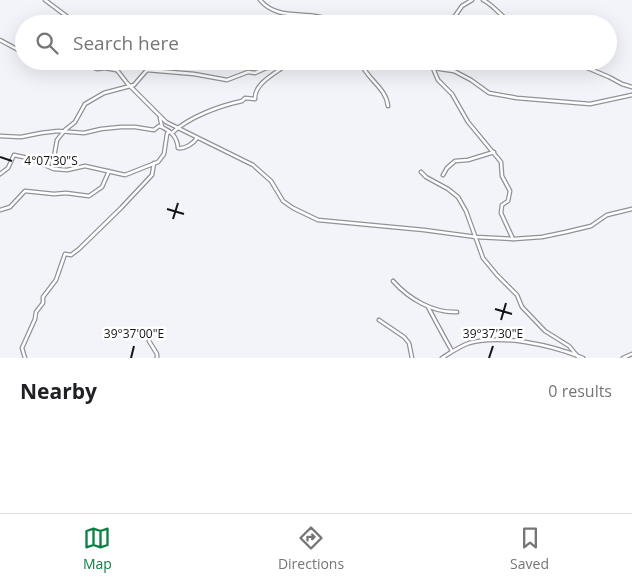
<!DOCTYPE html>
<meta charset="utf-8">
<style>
:root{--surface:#fff;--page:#f6f6f6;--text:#202124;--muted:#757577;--line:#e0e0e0;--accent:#0b8043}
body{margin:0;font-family:"Open Sans",sans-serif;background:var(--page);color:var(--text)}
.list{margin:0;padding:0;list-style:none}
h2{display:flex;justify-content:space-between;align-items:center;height:65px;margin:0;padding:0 20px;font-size:21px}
h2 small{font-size:16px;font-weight:400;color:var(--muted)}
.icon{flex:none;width:28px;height:28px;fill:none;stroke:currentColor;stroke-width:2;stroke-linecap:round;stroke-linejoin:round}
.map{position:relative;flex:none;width:632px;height:358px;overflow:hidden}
.search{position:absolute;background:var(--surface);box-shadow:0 5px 20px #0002;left:15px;right:15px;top:15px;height:55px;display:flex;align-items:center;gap:12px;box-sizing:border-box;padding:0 18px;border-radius:28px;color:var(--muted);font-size:19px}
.sheet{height:155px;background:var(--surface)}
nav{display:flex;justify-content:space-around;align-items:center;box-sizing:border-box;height:70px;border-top:1px solid var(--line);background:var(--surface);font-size:14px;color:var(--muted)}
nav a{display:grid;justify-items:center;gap:2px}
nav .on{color:var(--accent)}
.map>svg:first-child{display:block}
</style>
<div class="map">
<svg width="632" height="358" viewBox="0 0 632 358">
<rect width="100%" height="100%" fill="#f3f4fa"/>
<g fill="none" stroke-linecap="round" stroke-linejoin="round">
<defs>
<g id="street">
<path d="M45 0 77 24"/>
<path d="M260 0C280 24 313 7 336 24"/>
<path d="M483 0C495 6 501 17 513 24"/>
<path d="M445 24 455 16 462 6 472 0"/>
<path d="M0 40 24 53"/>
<path d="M53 61 89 66 97 69 105 68 116 70"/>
<path d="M110 61 127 83 166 122 253 165 271 181 283 201 293 208 318 220 424 230 476 237 514 239 542 237 566 232 591 226 607 215 632 209"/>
<path d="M360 61C366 79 386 87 388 106"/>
<path d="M430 61 438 80 452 94 468 122 501 162 502 176 510 191 508 201 502 205 501 213 513 239"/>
<path d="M444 61 454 71"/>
<path d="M571 61 609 77 622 84 632 87"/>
<path d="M433 67 440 69 454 71 471 80 489 93 517 98 590 104 632 95"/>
<path d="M160 118 162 127C171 132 177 136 178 148 185 149 193 144 197 138"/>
<path d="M172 133C189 117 219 106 242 101L245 98 255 99C254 85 272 75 282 68"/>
<path d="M0 136 21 137 41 133 58 131 84 133 101 129 121 127H135L154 130 159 126 162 127"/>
<path d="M52 168 57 140 65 130 75 122 85 104 104 93 134 85 147 70 194 74 227 80 248 72 255 73 266 68 309 61"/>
<path d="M421 172 426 177 448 189 458 197 466 211 483 258 497 275 517 295 522 307 545 331 569 346 579 358"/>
<path d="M0 174 8 168 14 155 28 158 54 169 67 170 85 166 125 175 158 162 164 154 167 134 169 131"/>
<path d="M443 175 447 168 455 161 468 160 494 152"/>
<path d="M0 210 10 207 25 191 54 194 66 193 89 196 102 187 109 171"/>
<path d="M393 281C409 299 433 313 457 312"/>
<path d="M428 307C436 322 444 337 452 351"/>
<path d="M379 320 404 337 409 343 412 358"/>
<path d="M149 341 157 354V358"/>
<path d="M25 358 22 348 35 319 36 312 43 303V297L56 280 65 254 71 255 79 249 121 208 152 175 154 163"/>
<path d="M442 358C450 353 460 346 469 343 502 334 552 345 583 358"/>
<path d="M623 358 632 354"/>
</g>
</defs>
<use href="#street" stroke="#919298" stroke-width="5"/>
<use href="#street" stroke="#fff" stroke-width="2.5"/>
</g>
<path fill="none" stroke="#141416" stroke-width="2" d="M0 157 12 161M167 209 184 214M173 219 178 203M495 309 512 314M501 320 506 303M131 358 134 346M489 358 493 346"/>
<g font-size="12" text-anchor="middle" fill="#141416" stroke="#fff" stroke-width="5" stroke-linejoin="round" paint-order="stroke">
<text x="51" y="165">4°07'30"S</text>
<text x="134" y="338">39°37'00"E</text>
<text x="493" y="338">39°37'30"E</text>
</g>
</svg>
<div class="search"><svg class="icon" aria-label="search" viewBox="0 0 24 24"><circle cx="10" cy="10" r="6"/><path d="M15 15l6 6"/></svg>Search here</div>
</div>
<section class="sheet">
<h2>Nearby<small>0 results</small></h2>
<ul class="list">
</ul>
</section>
<nav>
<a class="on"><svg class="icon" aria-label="map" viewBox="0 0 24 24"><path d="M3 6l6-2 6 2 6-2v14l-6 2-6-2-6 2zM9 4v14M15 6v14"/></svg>Map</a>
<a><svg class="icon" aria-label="directions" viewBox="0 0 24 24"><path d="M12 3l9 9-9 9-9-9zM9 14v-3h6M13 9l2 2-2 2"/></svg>Directions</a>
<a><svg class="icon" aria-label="saved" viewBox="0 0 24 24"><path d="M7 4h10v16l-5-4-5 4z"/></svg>Saved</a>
</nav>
